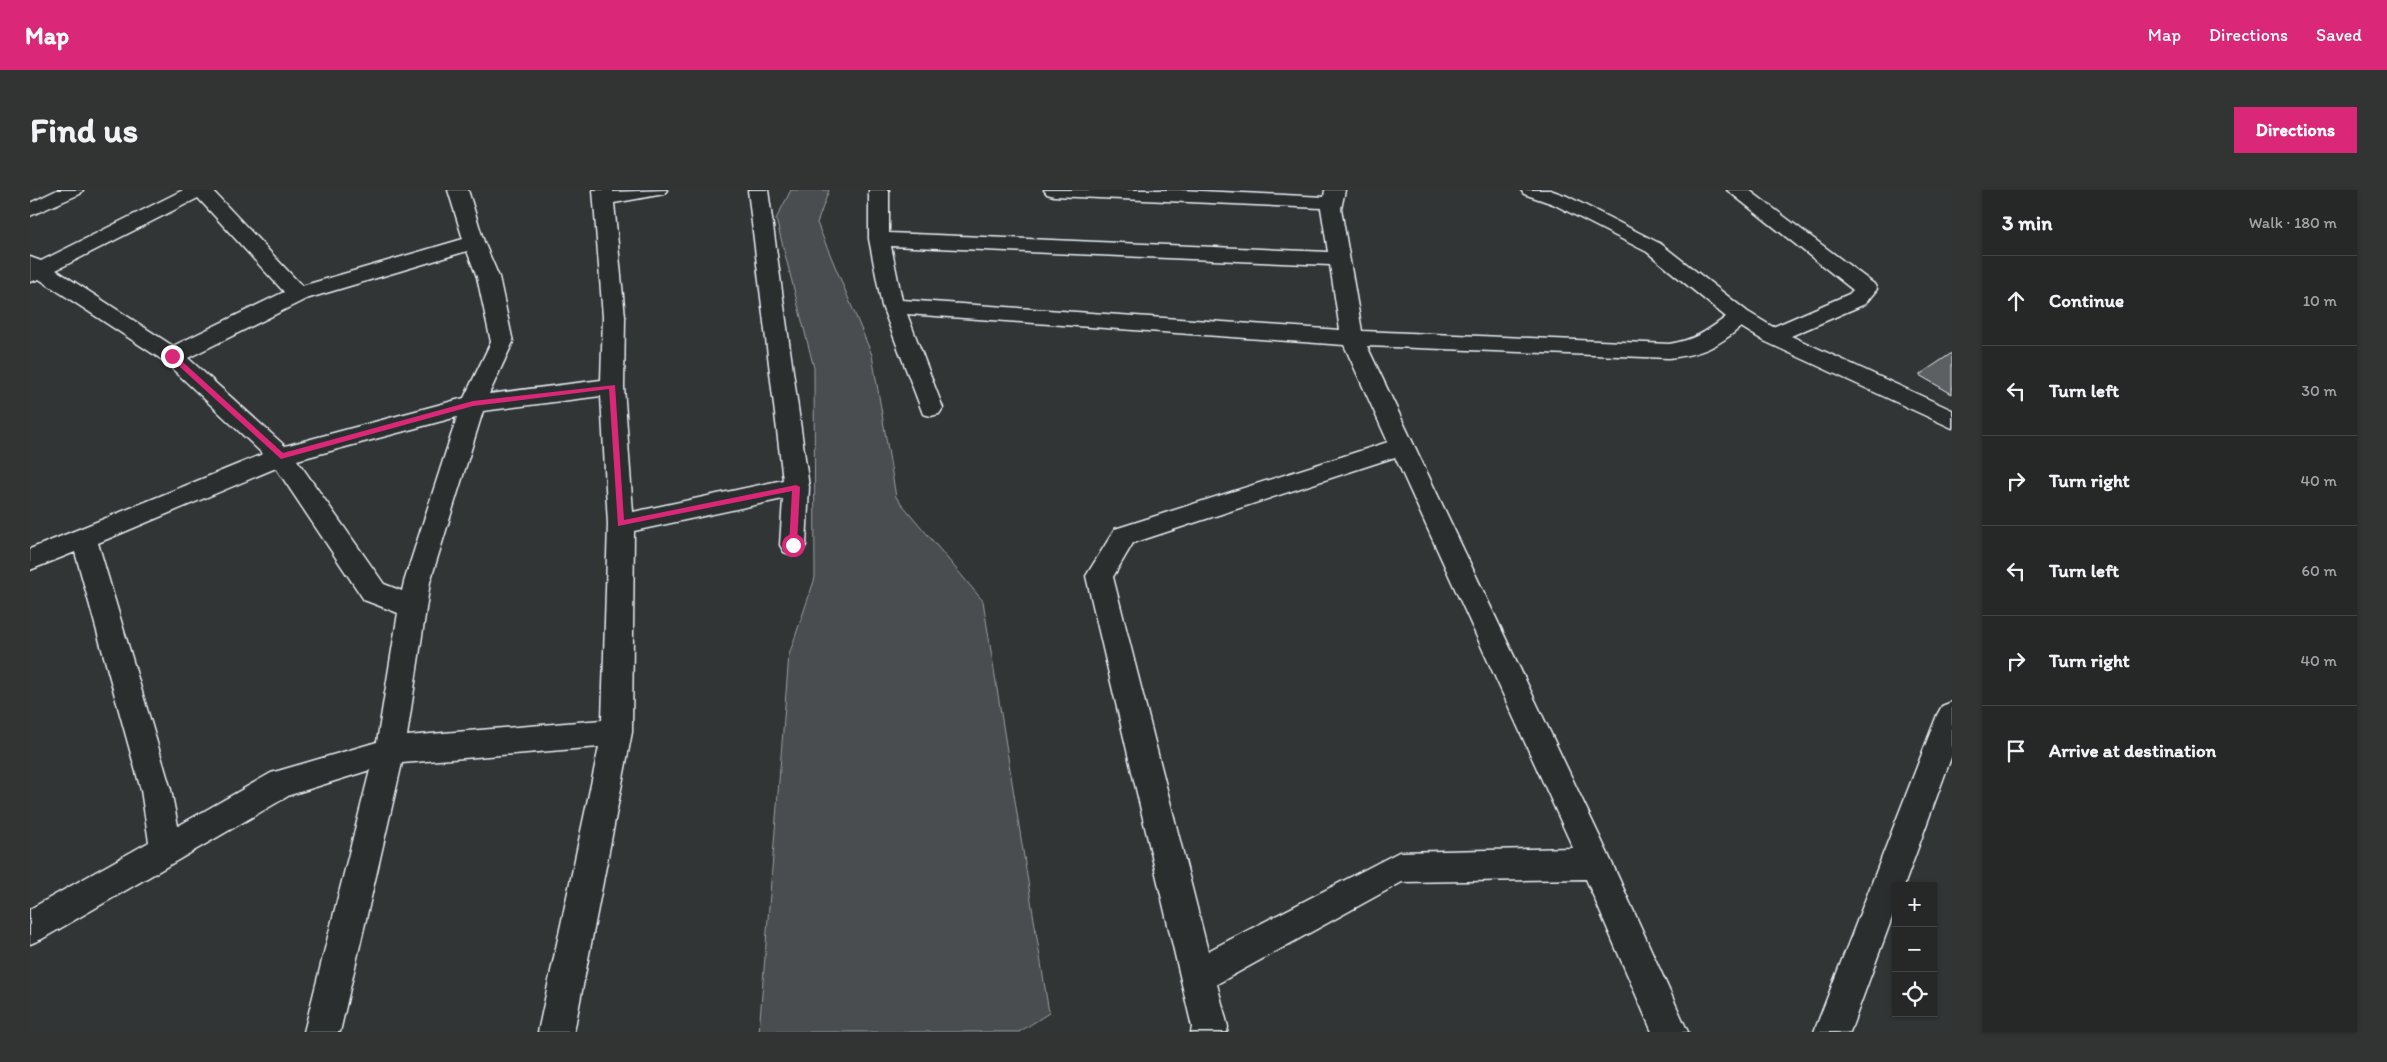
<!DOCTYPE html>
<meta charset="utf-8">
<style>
:root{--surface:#262828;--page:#323434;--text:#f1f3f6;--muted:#a4a6a8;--line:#424445;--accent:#db2777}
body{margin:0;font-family:Itim,sans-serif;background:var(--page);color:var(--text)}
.controls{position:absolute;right:15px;bottom:15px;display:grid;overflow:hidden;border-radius:0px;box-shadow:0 1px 4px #0004}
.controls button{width:45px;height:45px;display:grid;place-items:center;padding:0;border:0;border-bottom:1px solid var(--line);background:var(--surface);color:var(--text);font:25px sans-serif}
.stop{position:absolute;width:15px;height:15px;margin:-11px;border:4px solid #db2777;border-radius:50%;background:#fff}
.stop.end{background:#db2777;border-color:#fff;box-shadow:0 1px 5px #0008}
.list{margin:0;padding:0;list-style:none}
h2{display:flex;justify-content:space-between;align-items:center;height:65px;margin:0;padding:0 20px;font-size:21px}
h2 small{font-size:16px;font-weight:400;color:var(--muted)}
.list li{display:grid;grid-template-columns:32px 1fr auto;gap:15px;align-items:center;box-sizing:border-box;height:90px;padding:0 20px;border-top:1px solid var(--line)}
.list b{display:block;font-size:19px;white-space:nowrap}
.list em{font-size:16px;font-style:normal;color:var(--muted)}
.icon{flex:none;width:28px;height:28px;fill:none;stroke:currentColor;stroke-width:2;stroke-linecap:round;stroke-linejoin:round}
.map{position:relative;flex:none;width:1922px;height:842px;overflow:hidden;border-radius:0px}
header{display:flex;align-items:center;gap:30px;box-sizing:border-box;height:70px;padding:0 25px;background:var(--accent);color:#fff}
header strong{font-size:24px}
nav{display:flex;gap:28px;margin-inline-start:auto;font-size:18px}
.intro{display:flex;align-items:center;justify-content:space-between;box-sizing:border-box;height:120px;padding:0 30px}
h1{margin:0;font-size:35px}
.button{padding:12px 22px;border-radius:0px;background:var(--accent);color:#fff;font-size:18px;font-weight:700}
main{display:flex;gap:30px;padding:0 30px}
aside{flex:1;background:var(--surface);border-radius:0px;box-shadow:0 1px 4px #0004}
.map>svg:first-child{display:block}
</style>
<header>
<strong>Map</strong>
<nav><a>Map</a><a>Directions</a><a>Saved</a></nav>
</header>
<div class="intro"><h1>Find us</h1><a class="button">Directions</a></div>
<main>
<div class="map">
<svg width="1922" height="842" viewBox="0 0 1922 842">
<rect width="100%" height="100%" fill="#323536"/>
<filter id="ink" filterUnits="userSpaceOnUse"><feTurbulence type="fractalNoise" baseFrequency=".02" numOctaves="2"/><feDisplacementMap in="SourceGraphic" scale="10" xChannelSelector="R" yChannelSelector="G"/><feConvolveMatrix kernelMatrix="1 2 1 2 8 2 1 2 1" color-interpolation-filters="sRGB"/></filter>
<g filter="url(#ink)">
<path fill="#494d4f" stroke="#989fa4" d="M761 0H799L787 33 842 165 866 307 953 411 1019 823 989 842H729L759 465 785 388 784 178 746 29Z"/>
<path fill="#5c6063" stroke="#e8f1f8" d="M1922 163V204L1889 185Z"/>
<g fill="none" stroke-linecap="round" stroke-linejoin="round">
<defs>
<g id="minor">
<path d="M27 0H53L50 4 0 26V13Z"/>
<path d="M153 0H182L272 96 433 49 418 0H438L454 52 469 87 483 152 459 204 571 190 573 127 563 0H583V2L637 0 634 4 584 13 595 127 594 197 603 322 753 290 718 0H738L779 297 776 355 772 362 763 365 754 362 750 355 753 309 604 341 602 542 544 842H508L569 557 372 573 310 842H274L340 580 260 605 12 749 0 754V719L119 652 111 600 45 362 0 380V359L233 264 134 171 9 89 0 92V67L11 71ZM168 8 254 102 143 156 26 80ZM437 61 447 87 461 152 434 208 255 256 158 168 276 109ZM571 206 578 334 572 530 377 546 400 392 453 221ZM427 227 374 392 372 401 354 394 267 270ZM246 278 334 410 368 423 347 552 241 583 148 636 141 600 68 353Z"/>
<path d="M839 0H859V43L1298 62 1291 18 1024 6 1017 4 1014 0H1150L1294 7 1295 0H1315L1311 19 1332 141 1639 154C1664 150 1676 142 1696 127L1617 62 1523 14 1494 4 1491 0H1520L1537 6 1631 54 1718 122 1743 137 1819 104 1823 100 1697 0H1719L1844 94 1847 99 1835 114 1761 146 1922 220V238L1734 151 1711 137C1685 158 1672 164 1639 168L1337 156 1577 662 1658 842H1622L1556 689 1372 692 1187 794 1198 837 1197 842H1161L1162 837 1056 386 1085 339 1358 252 1314 155 877 124 913 218 909 224 901 226 893 224 852 116 839 49ZM861 56 1300 75 1310 140 872 110ZM1365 267 1543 658 1369 662 1178 761 1083 387 1103 353Z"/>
<path d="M1922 512V565L1874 696H1866V717L1820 842H1784L1907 525 1912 516Z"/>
</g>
</defs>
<use href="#minor" stroke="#e8f1f8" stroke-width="3"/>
<use href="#minor" fill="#2a2d2e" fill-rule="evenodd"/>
</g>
</g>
<path fill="#db2777" d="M139 164H144L253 263 443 211 585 195 594 330 766 295 770 297 767 355 763 358 759 355 762 301 588 336 579 199 443 216 251 269 139 167Z"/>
</svg>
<div class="controls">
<button>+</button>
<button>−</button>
<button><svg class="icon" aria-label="locate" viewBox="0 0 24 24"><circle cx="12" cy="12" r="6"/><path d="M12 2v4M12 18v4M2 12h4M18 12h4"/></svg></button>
</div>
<div class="stop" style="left:763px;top:355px"></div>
<div class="stop end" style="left:142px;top:166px"></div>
</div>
<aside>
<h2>3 min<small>Walk · 180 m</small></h2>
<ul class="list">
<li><svg class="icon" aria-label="ahead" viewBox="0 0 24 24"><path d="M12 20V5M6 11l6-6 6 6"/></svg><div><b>Continue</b></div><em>10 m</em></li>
<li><svg class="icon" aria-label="left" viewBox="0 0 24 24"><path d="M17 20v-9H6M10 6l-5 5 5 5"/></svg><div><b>Turn left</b></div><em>30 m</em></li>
<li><svg class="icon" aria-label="right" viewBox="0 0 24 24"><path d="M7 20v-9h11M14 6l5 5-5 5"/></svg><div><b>Turn right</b></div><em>40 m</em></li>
<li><svg class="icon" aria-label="left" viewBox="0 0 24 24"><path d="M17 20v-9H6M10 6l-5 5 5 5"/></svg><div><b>Turn left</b></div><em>60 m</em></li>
<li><svg class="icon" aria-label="right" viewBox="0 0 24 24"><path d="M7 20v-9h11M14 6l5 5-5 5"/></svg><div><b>Turn right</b></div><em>40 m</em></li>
<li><svg class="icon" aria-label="arrive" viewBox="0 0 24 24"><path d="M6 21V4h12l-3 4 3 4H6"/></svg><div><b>Arrive at destination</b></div></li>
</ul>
</aside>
</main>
